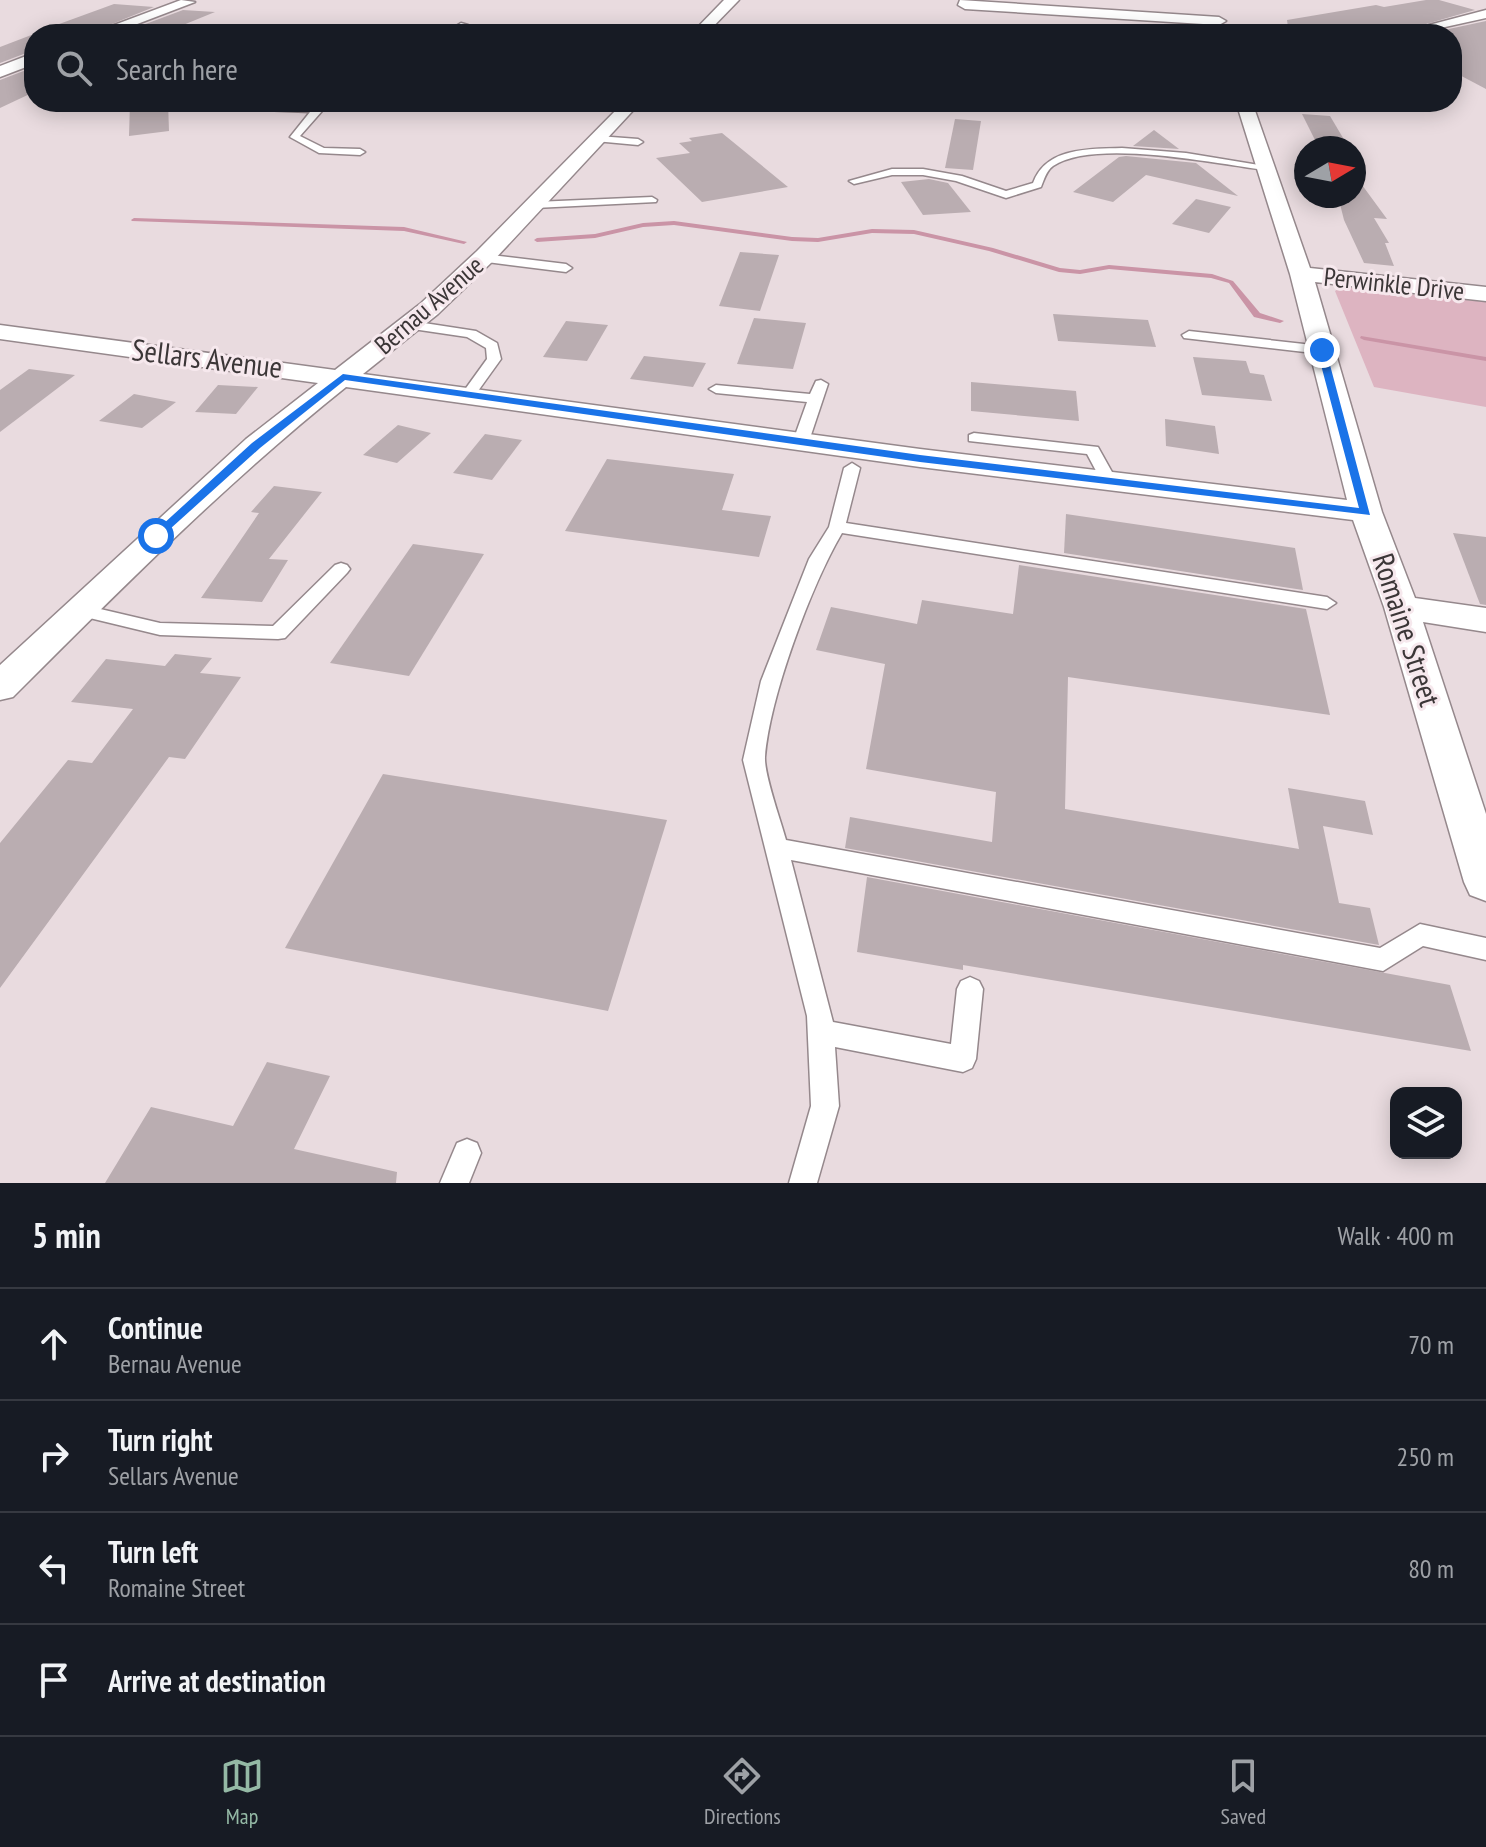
<!DOCTYPE html>
<meta charset="utf-8">
<style>
:root{--surface:#171b24;--page:#242831;--text:#f1f3f6;--muted:#9ea1a6;--line:#363941;--accent:#94b9a5}
body{margin:0;font-family:"PT Sans Narrow",sans-serif;background:var(--page);color:var(--text)}
.controls{position:absolute;right:24px;bottom:24px;display:grid;overflow:hidden;border-radius:16px;box-shadow:0 4px 20px #0003}
.controls button{width:72px;height:72px;display:grid;place-items:center;padding:0;border:0;border-bottom:2px solid var(--line);background:var(--surface);color:var(--text);font:40px sans-serif}
.compass{position:absolute;left:1294px;top:136px;width:72px;height:72px;border-radius:50%;background:var(--surface);box-shadow:0 4px 20px #0003;rotate:80deg}
.stop{position:absolute;width:24px;height:24px;margin:-18px;border:6px solid #1a73e8;border-radius:50%;background:#fff}
.stop.end{background:#1a73e8;border-color:#fff;box-shadow:0 2px 8px #0008}
.list{margin:0;padding:0;list-style:none}
h2{display:flex;justify-content:space-between;align-items:center;height:104px;margin:0;padding:0 32px;font-size:34px}
h2 small{font-size:26px;font-weight:400;color:var(--muted)}
.list li{display:grid;grid-template-columns:52px 1fr auto;gap:24px;align-items:center;box-sizing:border-box;height:112px;padding:0 32px;border-top:2px solid var(--line)}
.list b{display:block;font-size:30px;white-space:nowrap}
.list p{margin:0;font-size:26px;white-space:nowrap;color:var(--muted)}
.list em{font-size:26px;font-style:normal;color:var(--muted)}
.icon{flex:none;width:44px;height:44px;fill:none;stroke:currentColor;stroke-width:2;stroke-linecap:round;stroke-linejoin:round}
.map{position:relative;flex:none;width:1486px;height:1183px;overflow:hidden}
.search{position:absolute;background:var(--surface);box-shadow:0 4px 20px #0003;left:24px;right:24px;top:24px;height:88px;display:flex;align-items:center;gap:20px;box-sizing:border-box;padding:0 28px;border-radius:32px;color:var(--muted);font-size:30px}
.sheet{height:552px;background:var(--surface)}
nav{display:flex;justify-content:space-around;align-items:center;box-sizing:border-box;height:112px;border-top:2px solid var(--line);background:var(--surface);font-size:22px;color:var(--muted)}
nav a{display:grid;justify-items:center;gap:4px}
nav .on{color:var(--accent)}
.map>svg:first-child{display:block}
</style>
<div class="map">
<svg width="1486" height="1183" viewBox="0 0 1486 1183">
<rect width="100%" height="100%" fill="#e9dbdf"/>
<path fill="#ddb4c1" d="M1342 287 1486 302V407L1374 387 1335 291Z"/>
<g fill="none" stroke-linecap="round" stroke-linejoin="round">
<g fill="#ca94a6" fill-rule="evenodd">
<path d="M134 218 404 227 467 242 464 244 404 231 132 221 131 220Z"/>
<path d="M674 221 792 237 818 238 872 229 914 230 993 248 1060 268 1080 270 1109 265 1212 274 1233 281 1260 313 1284 321 1280 323 1254 317 1229 283 1211 278 1109 269 1080 274 1059 272 989 251 914 234 872 233 818 242 792 241 674 225 643 227 595 238 537 242 534 240 537 238 595 234 643 223Z"/>
<path d="M1361 336 1486 357V361L1364 340 1360 338Z"/>
</g>
</g>
<g fill="#baadb1">
<path d="M1426 0H1439L1475 10 1426 24 1435 32 1486 21V89L1452 71V34H1289L1287 20 1376 5 1384 7Z"/>
<path d="M114 4 154 7 87 34H41L40 31Z"/>
<path d="M183 10 215 12 161 34H119Z"/>
<path d="M34 34V50L0 63V47Z"/>
<path d="M34 67V92L0 108V80Z"/>
<path d="M130 102H168L169 131 129 136Z"/>
<path d="M1302 114 1330 116 1349 148H1319Z"/>
<path d="M955 119 981 121 973 170 945 168Z"/>
<path d="M1154 130 1179 149 1133 146Z"/>
<path d="M722 133 788 187 702 202 656 158 690 153 679 143 692 141 689 138Z"/>
<path d="M1126 156 1196 163 1238 196 1146 175 1113 202 1073 192 1119 157Z"/>
<path d="M1354 174 1387 219 1374 218 1389 243H1385L1394 266 1364 263 1344 220 1338 196H1354Z"/>
<path d="M929 179 948 183 971 212 923 215 901 182Z"/>
<path d="M1196 199 1231 207 1209 233 1172 224Z"/>
<path d="M740 252 779 255 760 311 719 306Z"/>
<path d="M1053 314 1148 320 1156 347 1058 341Z"/>
<path d="M754 318 806 323 793 369 737 364Z"/>
<path d="M566 321 608 325 587 361 543 357Z"/>
<path d="M644 356 706 363 693 387 630 379Z"/>
<path d="M1193 357 1246 361 1250 373 1264 375 1272 401 1202 395Z"/>
<path d="M29 369 75 375 0 432V390Z"/>
<path d="M971 382 1076 391 1079 421 971 411Z"/>
<path d="M218 385 258 387 236 414 195 412Z"/>
<path d="M134 394 176 402 142 428 99 421Z"/>
<path d="M1165 419 1215 426 1219 454 1166 446Z"/>
<path d="M398 425 431 433 397 463 363 455Z"/>
<path d="M485 434 522 440 492 480 453 473Z"/>
<path d="M607 459 734 474 722 510 771 516 759 557 565 531Z"/>
<path d="M274 486 322 492 269 559 288 560 262 602 201 598 259 513 251 512Z"/>
<path d="M1066 514 1295 548 1303 590 1064 553Z"/>
<path d="M1453 533 1486 537V605L1480 604Z"/>
<path d="M413 544 484 554 409 676 330 663Z"/>
<path d="M1019 565 1306 609 1330 715 1068 677 1065 809 1299 849 1288 788 1365 801 1373 835 1323 826 1339 903 1370 908 1379 945 845 848 850 817 992 842 996 792 866 769 885 664 816 650 831 607 917 624 922 600 1013 614Z"/>
<path d="M175 654 212 658 200 673 241 677 185 759 169 757 0 988V843L68 760 92 763 133 709 71 702 106 659 165 666Z"/>
<path d="M383 774 667 820 608 1011 285 948Z"/>
<path d="M867 877 1450 985 1471 1051 963 965V970L857 952Z"/>
<path d="M267 1062 330 1076 294 1149 397 1172 396 1183H105L151 1107 233 1126Z"/>
</g>
<g fill="none" stroke-linecap="round" stroke-linejoin="round">
<defs>
<g id="lane">
<path d="M461 23 468 25 453 34H443Z"/>
<path d="M244 102 315 107 321 102H330L300 136 324 148 360 149 365 152 360 155 319 153 290 137 310 112 262 110Z"/>
<path d="M598 136 638 139 643 142 638 145 595 141 593 139Z"/>
<path d="M1122 148 1186 153 1271 167 1266 170C1216 164 1095 138 1053 166 1046 171 1044 180 1041 187L1006 198 956 181 923 175H892L854 184 849 181 892 169H923L962 176 1006 191 1033 183C1046 147 1089 149 1122 148Z"/>
<path d="M652 197 657 200 656 202 535 208 530 205 535 202Z"/>
<path d="M483 254 566 264 572 268 566 272 479 261V255Z"/>
<path d="M411 321 476 331 497 343 501 359 473 398H463L461 395 487 359 486 348 467 337 406 328V322Z"/>
<path d="M1189 331 1322 346 1329 350 1322 354 1184 338 1182 335Z"/>
<path d="M821 380 828 384 809 441 801 446 793 441 807 402 716 393 709 389 716 385 810 394 816 381Z"/>
<path d="M974 433 1098 447 1117 481 1109 486 1103 484 1087 454 969 441V435Z"/>
<path d="M852 463 860 468 846 523 1327 597 1336 603 1327 609 842 533C811 586 770 696 765 757 764 775 781 821 786 840L1380 948 1420 924 1486 938V960L1423 946 1383 971 791 860 833 1022 951 1044 957 989 961 981 970 977 979 981 983 989 976 1059 972 1068 963 1072 835 1047 839 1106 817 1183H789L811 1106 807 1016 743 760 761 681 809 559 829 527 844 468Z"/>
<path d="M341 563 347 565 350 569 347 573 285 638 278 639 160 635 73 614 70 610 79 604 160 623 273 626 335 565Z"/>
<path d="M467 1139 477 1143 481 1153 469 1183H440L457 1143Z"/>
</g>
<g id="street">
<path d="M181 0 195 2 111 34H90Z"/>
<path d="M724 0H739L706 34H691Z"/>
<path d="M960 0 1219 17 1226 21 1219 25 965 9 958 5Z"/>
<path d="M1486 10V18L1436 29 1429 25Z"/>
<path d="M34 53V64L0 77V66Z"/>
<path d="M624 102H641L493 261 438 314 363 374 920 449 1347 500 1290 274 1236 102H1252L1310 268 1486 287V301L1315 282 1382 512 1415 598 1486 608V632L1423 622 1486 814V901L1470 895 1464 882 1384 607 1353 520 920 467 346 387C227 482 121 589 13 697L0 700V665L246 439 318 383 0 339V325L335 370 420 304 477 251Z"/>
</g>
</defs>
<use href="#lane" stroke="#95888c" stroke-width="3"/>
<use href="#street" stroke="#95888c" stroke-width="3"/>
<use href="#lane" fill="#fff" fill-rule="evenodd"/>
<use href="#street" fill="#fff" fill-rule="evenodd"/>
</g>
<path fill="#1a73e8" d="M1322 347 1326 350 1370 515 920 462 345 380 260 448 160 538 150 536 252 443 343 374 920 455 1359 508 1317 350Z"/>
<g text-anchor="middle" stroke-width="6" stroke-linejoin="round" paint-order="stroke">
<g font-size="26" fill="#3b3637" stroke="#f6e8ed">
<text transform="translate(1394 284) rotate(6)" y="9">Perwinkle Drive</text>
<text transform="translate(429 305) rotate(-41)" y="9">Bernau Avenue</text>
</g>
<g font-size="30" fill="#3b3637" stroke="#f6e8ed">
<text transform="translate(207 359) rotate(7)" y="10">Sellars Avenue</text>
<text transform="translate(1406 630) rotate(72)" y="10">Romaine Street</text>
</g>
</g>
</svg>
<div class="controls">
<button><svg class="icon" aria-label="layers" viewBox="0 0 24 24"><path d="M12 4l9 5-9 5-9-5zM3 14l9 5 9-5"/></svg></button>
</div>
<svg class="compass" viewBox="-18 -18 36 36"><path d="M0-13l5 13h-10z" fill="#e53935"/><path d="M0 13l5-13h-10z" fill="#9ea1a6"/></svg>
<div class="stop" style="left:156px;top:536px"></div>
<div class="stop end" style="left:1322px;top:350px"></div>
<div class="search"><svg class="icon" aria-label="search" viewBox="0 0 24 24"><circle cx="10" cy="10" r="6"/><path d="M15 15l6 6"/></svg>Search here</div>
</div>
<section class="sheet">
<h2>5 min<small>Walk · 400 m</small></h2>
<ul class="list">
<li><svg class="icon" aria-label="ahead" viewBox="0 0 24 24"><path d="M12 20V5M6 11l6-6 6 6"/></svg><div><b>Continue</b><p>Bernau Avenue</p></div><em>70 m</em></li>
<li><svg class="icon" aria-label="right" viewBox="0 0 24 24"><path d="M7 20v-9h11M14 6l5 5-5 5"/></svg><div><b>Turn right</b><p>Sellars Avenue</p></div><em>250 m</em></li>
<li><svg class="icon" aria-label="left" viewBox="0 0 24 24"><path d="M17 20v-9H6M10 6l-5 5 5 5"/></svg><div><b>Turn left</b><p>Romaine Street</p></div><em>80 m</em></li>
<li><svg class="icon" aria-label="arrive" viewBox="0 0 24 24"><path d="M6 21V4h12l-3 4 3 4H6"/></svg><div><b>Arrive at destination</b></div></li>
</ul>
</section>
<nav>
<a class="on"><svg class="icon" aria-label="map" viewBox="0 0 24 24"><path d="M3 6l6-2 6 2 6-2v14l-6 2-6-2-6 2zM9 4v14M15 6v14"/></svg>Map</a>
<a><svg class="icon" aria-label="directions" viewBox="0 0 24 24"><path d="M12 3l9 9-9 9-9-9zM9 14v-3h6M13 9l2 2-2 2"/></svg>Directions</a>
<a><svg class="icon" aria-label="saved" viewBox="0 0 24 24"><path d="M7 4h10v16l-5-4-5 4z"/></svg>Saved</a>
</nav>
